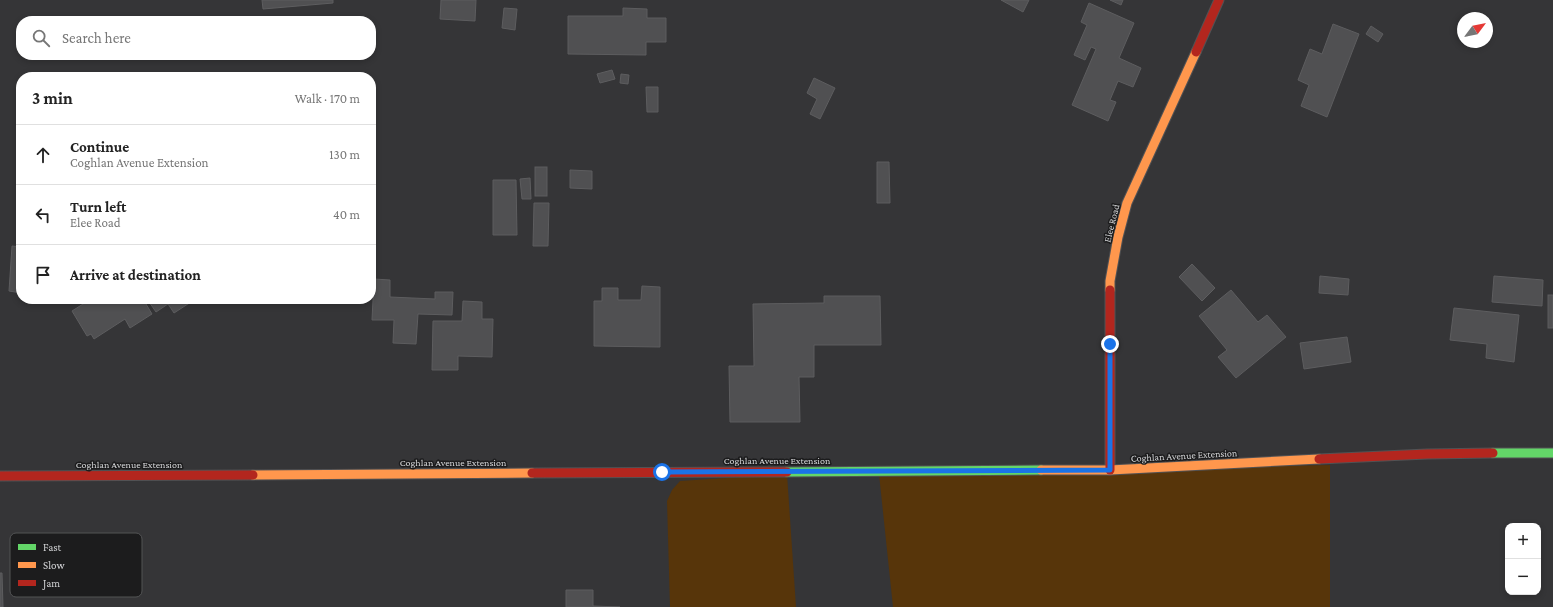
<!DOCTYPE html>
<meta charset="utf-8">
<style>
:root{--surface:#fff;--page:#f2f2f2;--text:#222;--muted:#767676;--line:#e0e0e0}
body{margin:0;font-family:"Crimson Pro",serif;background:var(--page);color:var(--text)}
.controls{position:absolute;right:12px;bottom:12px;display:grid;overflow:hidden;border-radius:8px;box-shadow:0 2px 6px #0003}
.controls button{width:36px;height:36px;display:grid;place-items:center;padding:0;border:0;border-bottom:1px solid var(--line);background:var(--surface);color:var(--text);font:20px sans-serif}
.compass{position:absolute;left:1457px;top:12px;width:36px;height:36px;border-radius:50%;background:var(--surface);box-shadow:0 2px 6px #0003;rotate:58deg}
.stop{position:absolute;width:12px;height:12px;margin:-9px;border:3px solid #1a73e8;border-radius:50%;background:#fff}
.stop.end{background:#1a73e8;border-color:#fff;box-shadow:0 1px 4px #0008}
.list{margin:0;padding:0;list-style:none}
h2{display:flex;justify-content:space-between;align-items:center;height:52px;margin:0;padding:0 16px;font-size:17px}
h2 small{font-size:13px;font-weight:400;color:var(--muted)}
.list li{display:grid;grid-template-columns:26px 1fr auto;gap:12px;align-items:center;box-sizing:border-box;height:60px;padding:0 16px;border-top:1px solid var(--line)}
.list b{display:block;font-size:15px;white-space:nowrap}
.list p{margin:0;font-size:13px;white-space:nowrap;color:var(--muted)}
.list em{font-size:13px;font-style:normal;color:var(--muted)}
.icon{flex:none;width:22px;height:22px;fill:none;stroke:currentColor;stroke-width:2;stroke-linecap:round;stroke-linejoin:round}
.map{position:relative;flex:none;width:1553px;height:607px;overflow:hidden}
.search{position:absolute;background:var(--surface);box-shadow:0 2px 6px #0003;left:16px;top:16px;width:360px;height:44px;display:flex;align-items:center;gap:10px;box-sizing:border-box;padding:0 14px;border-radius:16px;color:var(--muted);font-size:15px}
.panel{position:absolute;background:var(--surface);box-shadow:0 2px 6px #0003;left:16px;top:72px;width:360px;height:232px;border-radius:16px}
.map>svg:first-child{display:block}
</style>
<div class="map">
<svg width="1553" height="607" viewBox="0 0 1553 607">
<rect width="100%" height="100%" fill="#353537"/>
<g fill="#57350a">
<path d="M1330 465V607H893L879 474Z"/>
<path d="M787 474 796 607H670L667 501 672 490 680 481Z"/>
</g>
<g fill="#505052" stroke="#5d5d5f">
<path d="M262 0H333V3L263 9Z"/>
<path d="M441 0H476L475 21 440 19Z"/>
<path d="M1001 0H1029L1023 12Z"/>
<path d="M1110 0H1123L1121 5Z"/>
<path d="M1089 3 1134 23 1119 58 1141 68 1133 87 1118 81 1110 100 1116 102 1108 121 1072 105 1096 49 1091 47 1085 60 1074 55 1087 25 1081 22Z"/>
<path d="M504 8 517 9 515 30 502 28Z"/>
<path d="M623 8 647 9V18H666V42H646V55L568 54V16H623Z"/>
<path d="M1333 24 1359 34 1327 117 1301 106 1309 85 1298 80 1310 49 1322 54Z"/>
<path d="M1371 26 1383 34 1378 42 1366 34Z"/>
<path d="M612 70 615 79 600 83 597 74Z"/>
<path d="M621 74 629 75 628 84 620 83Z"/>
<path d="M814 78 835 88 820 119 810 114 817 99 807 93Z"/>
<path d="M646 87H658V112H647Z"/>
<path d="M877 162H889L890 203H877Z"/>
<rect x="535" y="167" width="12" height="29"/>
<path d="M570 170 592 171V189L570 188Z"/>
<path d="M530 178 531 199H522L520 179Z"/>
<path d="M493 180H516L517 235H493Z"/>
<path d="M534 203H549L548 246H533Z"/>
<path d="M12 246 21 247V293L9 291Z"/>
<path d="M1192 264 1215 288 1202 301 1179 277Z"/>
<path d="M1320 276 1349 279 1348 295 1319 293Z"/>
<path d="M1494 276 1543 280 1542 306 1492 302Z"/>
<path d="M374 279 390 280V297L435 299V292H453L452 315 418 314 416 344 393 343 394 320H372Z"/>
<path d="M642 286 660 287V347L594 346V301H602V288H618V300H641Z"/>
<path d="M1231 290 1258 322 1267 315 1286 337 1236 378 1218 357 1227 350 1199 316Z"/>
<rect x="1548" y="295" width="5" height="33"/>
<path d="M824 296H880L881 345H814V377H799L800 422H730L729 366H754L753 304 824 303Z"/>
<path d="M91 299H143L152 314 130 328 125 319 94 339 91 334 87 336 72 311Z"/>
<path d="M147 299H190L191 302 174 313 168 304 156 312Z"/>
<path d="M463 301 482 302V319H493L492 357 458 356V370H432L433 321H462Z"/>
<path d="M1454 308 1519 315 1514 362 1486 358 1487 344 1450 340Z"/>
<path d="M1347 337 1351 362 1304 369 1300 343Z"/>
<path d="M0 573H2L3 607H0Z"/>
<path d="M566 590H593V606L620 607H566Z"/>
</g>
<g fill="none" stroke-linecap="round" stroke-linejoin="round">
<defs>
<g id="fast">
<path d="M1493 453H1553"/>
<path d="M787 472 1041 470"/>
</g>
<g id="slow">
<path d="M1110 290V281L1118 237 1127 203 1196 52"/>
<path d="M1041 470H1110L1319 459"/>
<path d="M253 475 532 473"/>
</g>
<g id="jam">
<path d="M1196 52 1219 0"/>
<path d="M1110 290V470"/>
<path d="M1319 459 1427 454 1493 453"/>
<path d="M532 473 787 472"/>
<path d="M0 476 253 475"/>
</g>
</defs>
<use href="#fast" stroke="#525254" stroke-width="11"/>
<use href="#slow" stroke="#525254" stroke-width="11"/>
<use href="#jam" stroke="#525254" stroke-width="11"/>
<use href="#fast" stroke="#63d668" stroke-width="9"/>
<use href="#slow" stroke="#ff974d" stroke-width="9"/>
<use href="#jam" stroke="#b3261e" stroke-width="9"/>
</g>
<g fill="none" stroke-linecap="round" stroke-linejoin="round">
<path stroke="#1a73e8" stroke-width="5" d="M662 472 1110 470V344"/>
</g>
<g text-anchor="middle" stroke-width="3" stroke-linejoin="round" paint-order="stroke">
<g font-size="10" fill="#d4d5d7" stroke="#1c1c1d">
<text transform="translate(1111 223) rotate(-76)" y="4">Elee Road</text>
<text transform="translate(1184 455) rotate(-3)" y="4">Coghlan Avenue Extension</text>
<text x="777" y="464">Coghlan Avenue Extension</text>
<text x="453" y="466">Coghlan Avenue Extension</text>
<text x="129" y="468">Coghlan Avenue Extension</text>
</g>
</g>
<rect x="10" y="533" width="132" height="64" rx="6" fill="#1c1c1d" stroke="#535455" stroke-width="1"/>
<rect x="18" y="544" width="18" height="6" fill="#63d668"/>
<rect x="18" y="562" width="18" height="6" fill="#ff974d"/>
<rect x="18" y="580" width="18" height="6" fill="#b3261e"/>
<g font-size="11" fill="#d4d5d7">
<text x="43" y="551">Fast</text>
<text x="43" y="569">Slow</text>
<text x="43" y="587">Jam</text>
</g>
</svg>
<div class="controls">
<button>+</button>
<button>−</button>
</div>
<svg class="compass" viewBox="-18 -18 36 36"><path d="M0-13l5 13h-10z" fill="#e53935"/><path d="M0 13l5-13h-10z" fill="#767676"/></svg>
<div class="stop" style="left:662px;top:472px"></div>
<div class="stop end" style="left:1110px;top:344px"></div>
<div class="search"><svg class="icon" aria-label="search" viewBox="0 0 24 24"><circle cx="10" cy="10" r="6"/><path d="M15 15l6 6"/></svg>Search here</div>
<section class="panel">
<h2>3 min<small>Walk · 170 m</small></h2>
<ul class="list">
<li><svg class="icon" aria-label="ahead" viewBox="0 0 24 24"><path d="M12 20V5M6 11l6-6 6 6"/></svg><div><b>Continue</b><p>Coghlan Avenue Extension</p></div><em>130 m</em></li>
<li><svg class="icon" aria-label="left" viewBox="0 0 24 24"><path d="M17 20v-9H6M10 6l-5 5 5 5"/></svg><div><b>Turn left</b><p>Elee Road</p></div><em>40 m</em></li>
<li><svg class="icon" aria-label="arrive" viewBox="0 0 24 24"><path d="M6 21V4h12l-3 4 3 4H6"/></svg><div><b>Arrive at destination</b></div></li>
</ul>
</section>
</div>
